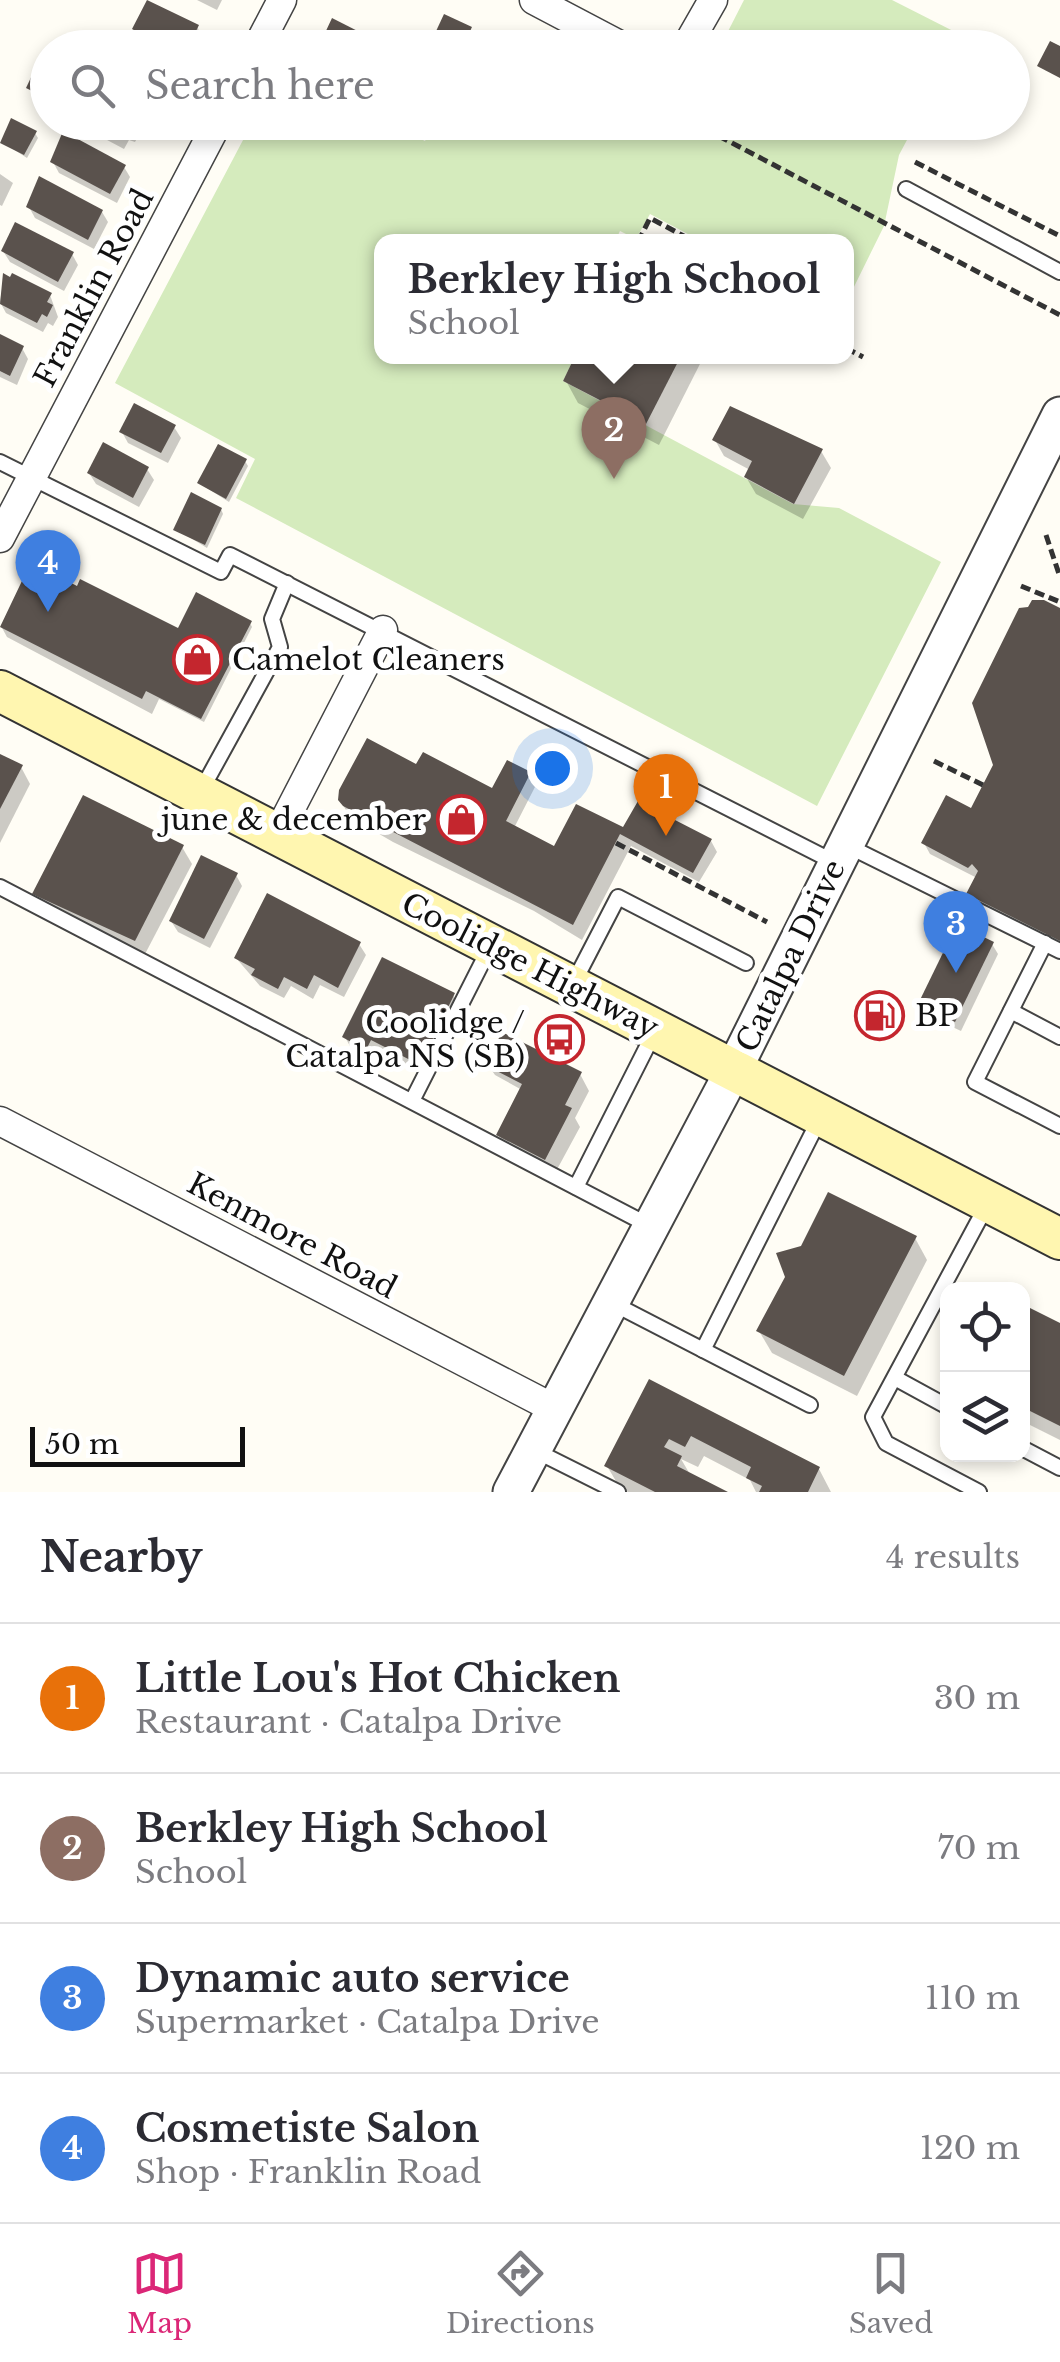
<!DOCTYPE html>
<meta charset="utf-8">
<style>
:root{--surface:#fff;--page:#f7f7f7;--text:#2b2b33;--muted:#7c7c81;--line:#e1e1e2;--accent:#db2777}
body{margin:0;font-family:"Libre Baskerville",serif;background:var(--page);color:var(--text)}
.controls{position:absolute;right:30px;bottom:30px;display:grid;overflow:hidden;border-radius:20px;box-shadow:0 5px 15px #0003}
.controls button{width:90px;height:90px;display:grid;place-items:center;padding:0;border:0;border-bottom:2px solid var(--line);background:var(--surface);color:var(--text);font:50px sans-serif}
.scale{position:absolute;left:30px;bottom:25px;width:215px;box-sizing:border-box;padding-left:10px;border:5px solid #111;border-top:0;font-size:28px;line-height:35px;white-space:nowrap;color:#111;-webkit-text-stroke:8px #fff;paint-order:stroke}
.you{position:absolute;left:552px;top:768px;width:35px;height:35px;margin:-25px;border:8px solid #fff;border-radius:50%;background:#1a73e8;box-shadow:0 0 0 15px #1a73e833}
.badge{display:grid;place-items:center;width:65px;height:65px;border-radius:50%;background:var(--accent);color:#fff;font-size:32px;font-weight:700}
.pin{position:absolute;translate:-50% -82px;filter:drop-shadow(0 2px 5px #0008)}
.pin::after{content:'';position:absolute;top:52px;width:35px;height:30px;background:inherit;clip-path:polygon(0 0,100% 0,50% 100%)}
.popup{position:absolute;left:374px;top:234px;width:480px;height:130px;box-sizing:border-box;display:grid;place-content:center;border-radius:20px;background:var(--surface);filter:drop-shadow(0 2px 8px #0005);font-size:32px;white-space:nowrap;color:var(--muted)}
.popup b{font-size:38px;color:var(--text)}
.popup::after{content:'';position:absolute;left:50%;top:100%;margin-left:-20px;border:20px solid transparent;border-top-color:var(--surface)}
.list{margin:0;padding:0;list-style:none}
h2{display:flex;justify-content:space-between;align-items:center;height:130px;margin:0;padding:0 40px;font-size:42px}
h2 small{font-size:32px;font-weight:400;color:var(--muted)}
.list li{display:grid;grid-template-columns:65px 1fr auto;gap:30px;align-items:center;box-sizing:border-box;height:150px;padding:0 40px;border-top:2px solid var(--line)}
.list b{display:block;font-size:38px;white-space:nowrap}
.list p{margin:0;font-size:32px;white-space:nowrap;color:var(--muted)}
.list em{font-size:32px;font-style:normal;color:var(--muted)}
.icon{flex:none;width:55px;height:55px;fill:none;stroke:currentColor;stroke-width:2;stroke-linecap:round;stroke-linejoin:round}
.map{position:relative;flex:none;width:1060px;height:1492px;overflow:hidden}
.search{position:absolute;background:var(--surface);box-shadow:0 5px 15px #0003;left:30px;right:30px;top:30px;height:110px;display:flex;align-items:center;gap:25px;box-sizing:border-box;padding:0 35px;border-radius:55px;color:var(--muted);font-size:38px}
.sheet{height:730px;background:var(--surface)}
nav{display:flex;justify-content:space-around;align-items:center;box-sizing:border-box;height:140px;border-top:2px solid var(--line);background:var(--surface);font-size:28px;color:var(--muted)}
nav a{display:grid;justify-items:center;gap:5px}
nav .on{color:var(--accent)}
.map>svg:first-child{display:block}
</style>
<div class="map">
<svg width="1060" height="1492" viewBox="0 0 1060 1492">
<rect width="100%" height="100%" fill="#fffdf5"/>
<g fill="#d5ebbd">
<path d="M744 0H892L961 35 955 47H720Z"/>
<path d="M435 122 916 123 899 155 884 226 847 301 846 242 701 241 650 214 636 239 620 231 615 241 382 242V356L575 357 563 381 793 504 839 508 941 562 817 806 236 498 255 459 115 383 252 123H388L425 141Z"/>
</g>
<g fill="#0003">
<path d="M197 0H222L217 10Z"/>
<path d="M197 26 206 48H155L141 40 135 29Z"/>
<path d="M470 28 473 33 466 48H439L434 42Z"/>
<path d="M87 122H141L143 127 135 142 129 140 124 149 92 132Z"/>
<path d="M35 133 38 138 27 158 2 142Z"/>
<path d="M53 162 124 167 130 177 117 203 59 173Z"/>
<path d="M0 174 13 183 2 206 0 205Z"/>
<path d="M29 207 102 212 108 222 94 249 35 218Z"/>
<path d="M666 235 679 242H663Z"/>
<path d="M3 251 72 254 78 265 64 291 10 262Z"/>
<path d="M4 277 50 295 58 317 53 326 48 323 43 332 6 313 0 302Z"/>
<path d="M0 337 22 348 28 359 17 385 0 377Z"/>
<path d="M578 356H704L659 445 578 403 566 381Z"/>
<path d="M174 427 181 438 168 463 128 443 122 432Z"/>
<path d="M715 440 821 451 831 468 803 519 756 494 746 477 750 470 724 456Z"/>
<path d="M245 461 248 466 229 502 199 483Z"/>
<path d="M147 469 154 480 139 507 96 484 89 473Z"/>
<path d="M221 509 223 514 207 548 176 529Z"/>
<path d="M78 589 179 631 250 623 252 627 204 722 159 699 152 714 7 637 1 626Z"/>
<path d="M1060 611V947L976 904 969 893 977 878 930 854 924 843 972 811 996 765Z"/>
<path d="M0 757 21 767 30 784 0 843Z"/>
<path d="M417 767 493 792 530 774 536 785 514 828 555 849 624 831 711 841 717 852 699 882 631 846 582 940 534 911 393 842 350 817 340 800Z"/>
<path d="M182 847 192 864 144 956 45 911 35 894Z"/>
<path d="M236 875 242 886 210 948 178 932 171 921Z"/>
<path d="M359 944 366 955 344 997 320 985 313 999 291 986 284 998 260 986 236 958Z"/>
<path d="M992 944 998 954 961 1031 927 1015 921 1004Z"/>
<path d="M453 995 459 1006 426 1074 377 1049 372 1059 351 1048 345 1037Z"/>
<path d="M488 1065 580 1074 589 1091 575 1118 580 1127 554 1175 509 1152 499 1135 522 1090 495 1075Z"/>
<path d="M915 1238 927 1260 857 1396 772 1353 759 1331 787 1277Z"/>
<path d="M1022 1307 1060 1326V1440L1022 1421Z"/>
<path d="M650 1382 819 1469 831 1492H756L750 1480 704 1456 698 1467 681 1459 691 1476 722 1492H628L620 1488 607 1466Z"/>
</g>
<g fill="#5a524d">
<path d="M147 0 199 25 196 31 202 35 195 48H167L132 29Z"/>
<path d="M444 14 472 27 462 48 431 42Z"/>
<path d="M332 18 391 48H318Z"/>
<path d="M1050 41 1060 46V78L1037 66Z"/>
<path d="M41 56 48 59V99L26 88Z"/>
<path d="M11 118 37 131 24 155 0 143Z"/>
<path d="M85 122H135L118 140Z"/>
<path d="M63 131 126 165 110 194 50 162Z"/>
<path d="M39 176 103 210 88 240 26 207Z"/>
<path d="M15 222 74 252 58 282 1 251Z"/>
<path d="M3 273 10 277 12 273 52 293 47 302 53 305 47 317 42 314 37 323 0 304Z"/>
<path d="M0 334 24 346 10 376 0 371Z"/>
<path d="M575 356H681L646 424 563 381Z"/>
<path d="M134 403 176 425 161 453 119 432Z"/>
<path d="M730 406 823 449 794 504 744 477 752 461 712 440Z"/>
<path d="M103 442 149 467 133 498 87 473Z"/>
<path d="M218 444 247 459 226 499 197 483Z"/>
<path d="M191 492 222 508 205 545 173 530Z"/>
<path d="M31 562 77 586 80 579 178 628 196 592 252 621 201 719 146 691 142 699 0 627Z"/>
<path d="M1032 600H1044L1060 608V941L966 894 978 871 972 864 968 868 921 843 946 795 971 808 993 765 972 703 1019 608 1028 607Z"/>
<path d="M367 738 416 764 423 752 492 788 507 760 531 772 506 821 554 846 576 804 623 827 638 801 712 839 693 873 620 834 573 925 343 806 338 800 339 790Z"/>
<path d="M0 754 23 765 0 809Z"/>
<path d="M83 795 184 845 135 941 32 894Z"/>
<path d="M201 855 238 873 204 939 169 921Z"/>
<path d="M267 893 361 942 338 988 314 975 307 989 284 977 278 989 251 975 255 969 234 958Z"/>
<path d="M957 924 994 942 955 1022 918 1004Z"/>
<path d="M382 957 455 993 420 1065 371 1040 366 1050 342 1037Z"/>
<path d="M502 1032 582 1072 565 1105 572 1108 545 1160 496 1135 522 1084 485 1065Z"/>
<path d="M828 1192 917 1236 844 1376 756 1331 785 1277 776 1253 801 1246Z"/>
<path d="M1022 1304 1060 1323V1426L1022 1407Z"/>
<path d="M649 1379 820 1467 808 1492H759L762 1486 746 1478 751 1467 691 1436 685 1447 669 1439 664 1447 682 1456 677 1466 728 1492H655L604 1466Z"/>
</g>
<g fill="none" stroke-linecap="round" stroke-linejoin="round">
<defs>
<g id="service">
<path d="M906 189 1060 272"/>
<path d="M0 462 221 572 230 555 836 863"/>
<path d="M202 789 280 647 272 619 287 583"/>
<path d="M846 845 1060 951"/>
<path d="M0 887 652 1227"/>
<path d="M1045 943 975 1082 1060 1126"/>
<path d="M574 982 618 897 746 963"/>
<path d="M1011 1011 1060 1037"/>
<path d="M412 1101 489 949"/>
<path d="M576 1187 655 1031"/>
<path d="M614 1304 810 1405"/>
<path d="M703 1350 820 1118"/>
<path d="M895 1378 948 1407"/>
<path d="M1022 1448 1060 1468"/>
<path d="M534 1450 618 1492"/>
<path d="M979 1492 886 1443 873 1417 988 1203"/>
</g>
<g id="minor">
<path d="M534 0 625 48"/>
<path d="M257 48 282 0"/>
<path d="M680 48 689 42 713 0"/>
<path d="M0 538 218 122"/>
<path d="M277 835 383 630"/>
<path d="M0 1121 555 1409"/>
</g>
<path id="tertiary" d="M511 1492 733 1071 1060 415"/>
<path id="secondary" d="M0 691 1060 1239"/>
</defs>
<use href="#service" stroke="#444" stroke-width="18"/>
<use href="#minor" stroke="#444" stroke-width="31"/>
<use href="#tertiary" stroke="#444" stroke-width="39"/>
<use href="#secondary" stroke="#333" stroke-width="44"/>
<g stroke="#333" stroke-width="5" stroke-dasharray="10 5" stroke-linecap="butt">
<path d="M692 122 1060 315"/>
<path d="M915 162 1060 236"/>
<path d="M619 242H621"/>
<path d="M638 242 650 218 695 242"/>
<path d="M846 348 863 357"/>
<path d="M1046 535 1060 577"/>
<path d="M1021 586 1060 602"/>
<path d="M934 761 983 785"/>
<path d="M616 843 767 922"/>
</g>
<use href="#service" stroke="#fff" stroke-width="14"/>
<use href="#minor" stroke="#fff" stroke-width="28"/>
<use href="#tertiary" stroke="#fff" stroke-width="35"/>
<use href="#secondary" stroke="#fff6b0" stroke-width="40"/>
</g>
<defs>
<symbol id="shop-ring" viewBox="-11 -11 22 22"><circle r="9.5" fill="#fff" stroke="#c4262e" stroke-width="1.5"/><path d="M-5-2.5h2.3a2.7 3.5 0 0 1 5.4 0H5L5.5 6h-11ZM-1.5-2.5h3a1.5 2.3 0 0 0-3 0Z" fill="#c4262e"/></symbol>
<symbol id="fuel-ring" viewBox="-11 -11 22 22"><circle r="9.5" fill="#fff" stroke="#c4262e" stroke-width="1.5"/><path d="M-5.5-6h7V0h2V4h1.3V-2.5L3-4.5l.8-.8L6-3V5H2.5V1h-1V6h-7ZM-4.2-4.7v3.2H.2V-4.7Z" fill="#c4262e"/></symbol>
<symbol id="bus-ring" viewBox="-11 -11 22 22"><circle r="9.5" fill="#fff" stroke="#c4262e" stroke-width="1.5"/><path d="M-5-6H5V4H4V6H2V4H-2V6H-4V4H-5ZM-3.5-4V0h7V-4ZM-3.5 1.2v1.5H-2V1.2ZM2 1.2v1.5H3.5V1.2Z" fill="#c4262e"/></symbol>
</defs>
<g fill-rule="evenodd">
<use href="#shop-ring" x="170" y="632" width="55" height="55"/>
<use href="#shop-ring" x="434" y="792" width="55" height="55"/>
<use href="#fuel-ring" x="852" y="988" width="55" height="55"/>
<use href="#bus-ring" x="532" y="1012" width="55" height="55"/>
</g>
<g text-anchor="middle" stroke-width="10" stroke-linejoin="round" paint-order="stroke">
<g font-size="30" fill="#111" stroke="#fff">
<text transform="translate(94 288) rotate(-62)" y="10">Franklin Road</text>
<text transform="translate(791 956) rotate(-64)" y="10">Catalpa Drive</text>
<text transform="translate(530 966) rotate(27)" y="10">Coolidge Highway</text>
<text transform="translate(292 1236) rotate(28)" y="10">Kenmore Road</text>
</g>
<g font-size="30" fill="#111" stroke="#fff" text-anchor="start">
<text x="232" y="670">Camelot Cleaners</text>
<text x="426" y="830" text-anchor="end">june &amp; december</text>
<text x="915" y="1026">BP</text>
<text x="525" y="1033" text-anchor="end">Coolidge /<tspan x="525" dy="34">Catalpa NS (SB)</tspan></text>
</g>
</g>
</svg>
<div class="controls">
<button><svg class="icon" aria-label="locate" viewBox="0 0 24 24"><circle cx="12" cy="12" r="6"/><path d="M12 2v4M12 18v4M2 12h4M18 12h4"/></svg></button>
<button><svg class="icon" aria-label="layers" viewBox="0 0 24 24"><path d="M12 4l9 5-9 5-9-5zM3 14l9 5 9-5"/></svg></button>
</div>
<div class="scale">50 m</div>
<div class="you"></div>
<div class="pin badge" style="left:666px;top:836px;background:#e8710a">1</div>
<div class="pin badge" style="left:614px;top:479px;background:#8d6e63">2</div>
<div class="popup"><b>Berkley High School</b>School</div>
<div class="pin badge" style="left:956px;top:973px;background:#3f7fe0">3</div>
<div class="pin badge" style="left:48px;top:612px;background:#3f7fe0">4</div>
<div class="search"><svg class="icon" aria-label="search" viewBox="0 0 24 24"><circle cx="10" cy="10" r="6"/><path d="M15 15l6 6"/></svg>Search here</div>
</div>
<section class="sheet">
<h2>Nearby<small>4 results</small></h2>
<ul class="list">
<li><span class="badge" style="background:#e8710a">1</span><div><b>Little Lou's Hot Chicken</b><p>Restaurant · Catalpa Drive</p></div><em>30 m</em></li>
<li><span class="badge" style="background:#8d6e63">2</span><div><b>Berkley High School</b><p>School</p></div><em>70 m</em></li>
<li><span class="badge" style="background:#3f7fe0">3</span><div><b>Dynamic auto service</b><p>Supermarket · Catalpa Drive</p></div><em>110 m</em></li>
<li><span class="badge" style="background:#3f7fe0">4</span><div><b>Cosmetiste Salon</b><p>Shop · Franklin Road</p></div><em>120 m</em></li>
</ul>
</section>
<nav>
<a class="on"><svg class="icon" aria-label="map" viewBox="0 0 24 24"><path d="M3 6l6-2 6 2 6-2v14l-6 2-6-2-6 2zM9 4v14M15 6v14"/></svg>Map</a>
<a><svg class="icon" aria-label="directions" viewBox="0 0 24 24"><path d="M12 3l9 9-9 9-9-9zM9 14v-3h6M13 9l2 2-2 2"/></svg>Directions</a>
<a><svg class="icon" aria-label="saved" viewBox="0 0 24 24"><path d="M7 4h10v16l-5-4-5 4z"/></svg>Saved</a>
</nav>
